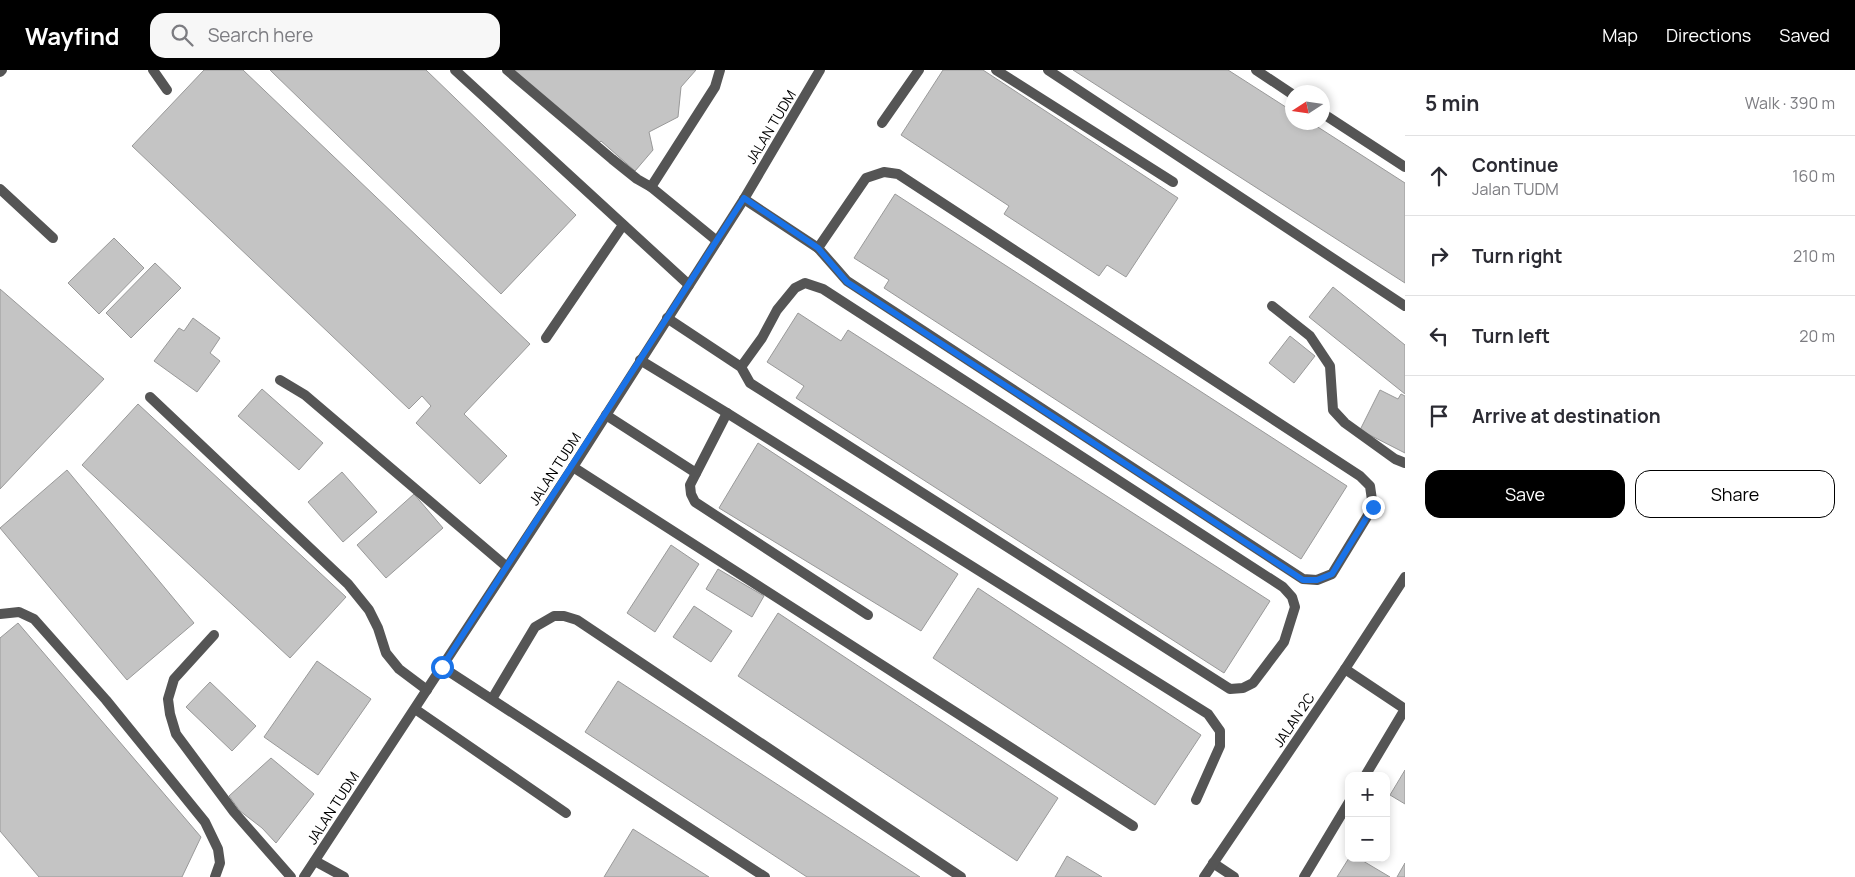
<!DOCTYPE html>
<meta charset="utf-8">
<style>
:root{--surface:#fff;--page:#f7f7f7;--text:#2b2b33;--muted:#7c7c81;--line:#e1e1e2;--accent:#000}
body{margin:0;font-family:Manrope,sans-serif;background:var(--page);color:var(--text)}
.controls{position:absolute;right:15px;bottom:15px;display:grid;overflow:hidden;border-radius:10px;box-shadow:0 2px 8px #0003}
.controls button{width:45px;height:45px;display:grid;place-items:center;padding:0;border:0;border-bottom:1px solid var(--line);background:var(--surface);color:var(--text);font:25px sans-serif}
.compass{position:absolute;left:1285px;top:15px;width:45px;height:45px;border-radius:50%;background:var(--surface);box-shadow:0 2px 8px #0003;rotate:258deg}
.stop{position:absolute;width:15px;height:15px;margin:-11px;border:4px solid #1a73e8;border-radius:50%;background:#fff}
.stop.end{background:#1a73e8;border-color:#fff;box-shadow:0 1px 5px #0008}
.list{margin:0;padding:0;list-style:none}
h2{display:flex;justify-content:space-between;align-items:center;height:65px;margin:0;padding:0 20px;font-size:21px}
h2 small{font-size:16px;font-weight:400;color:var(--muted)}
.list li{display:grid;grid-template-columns:32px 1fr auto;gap:15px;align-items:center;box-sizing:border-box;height:80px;padding:0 20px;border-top:1px solid var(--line)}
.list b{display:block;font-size:19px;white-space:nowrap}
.list p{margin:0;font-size:16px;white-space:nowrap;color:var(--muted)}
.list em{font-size:16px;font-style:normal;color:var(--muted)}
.actions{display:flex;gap:10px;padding:15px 20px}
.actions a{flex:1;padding:11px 0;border:1px solid var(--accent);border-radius:15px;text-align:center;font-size:18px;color:var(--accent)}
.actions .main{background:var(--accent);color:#fff}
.icon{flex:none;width:28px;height:28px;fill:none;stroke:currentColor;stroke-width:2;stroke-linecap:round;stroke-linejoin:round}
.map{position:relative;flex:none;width:1405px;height:807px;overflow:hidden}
header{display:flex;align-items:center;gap:30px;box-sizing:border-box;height:70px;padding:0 25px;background:var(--accent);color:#fff}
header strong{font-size:24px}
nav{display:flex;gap:28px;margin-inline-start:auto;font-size:18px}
.search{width:350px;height:45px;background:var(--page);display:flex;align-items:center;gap:12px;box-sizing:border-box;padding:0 18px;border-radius:15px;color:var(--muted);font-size:19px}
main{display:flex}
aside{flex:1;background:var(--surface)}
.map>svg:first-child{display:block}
</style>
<header>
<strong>Wayfind</strong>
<div class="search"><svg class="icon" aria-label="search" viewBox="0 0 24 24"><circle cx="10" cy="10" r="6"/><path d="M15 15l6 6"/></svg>Search here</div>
<nav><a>Map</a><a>Directions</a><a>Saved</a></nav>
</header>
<main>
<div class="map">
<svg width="1405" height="807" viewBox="0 0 1405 807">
<rect width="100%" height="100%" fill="#fff"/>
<g fill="#c4c4c4" stroke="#999">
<path d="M204 0H243L530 274 464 344 507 386 480 414 416 353 431 336 422 326 409 339 132 76Z"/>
<path d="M270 0H426L576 145 501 224Z"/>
<path d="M511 0H696L681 17 678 47 649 62 653 80 635 101 601 71 596 76Z"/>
<path d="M943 0H983L1178 128 1126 207 1107 195 1099 206 1004 144 1009 136 901 65Z"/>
<path d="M1073 0H1228L1292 41V52H1310L1405 113V213Z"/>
<path d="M895 124 1347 416 1301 489 884 218 889 210 854 188Z"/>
<path d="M114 168 144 198 99 244 68 213Z"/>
<path d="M155 193 181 218 131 268 106 243Z"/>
<path d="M1333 217 1405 275V324L1309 247Z"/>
<path d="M0 219 104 309 0 419Z"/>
<path d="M798 243 841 271 848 260 1270 531 1224 603 796 328 804 316 767 292Z"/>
<path d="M193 248 220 268 210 283 220 291 197 322 154 291 179 258 184 261Z"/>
<path d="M1290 266 1315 286 1294 313 1269 293Z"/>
<path d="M262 319 323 373 299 400 238 346Z"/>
<path d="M1380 320 1398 329 1401 324 1405 326V383L1360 360Z"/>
<path d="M138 334 346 527 290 588 82 395Z"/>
<path d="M758 373 958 504 921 561 719 438Z"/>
<path d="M67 400 194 553 127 610 0 458Z"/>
<path d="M342 402 377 442 343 472 308 432Z"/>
<path d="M414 424 443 458 386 508 357 475Z"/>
<path d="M671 475 699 494 655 562 627 543Z"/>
<path d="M718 499 764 526 752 547 706 519Z"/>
<path d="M978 518 1201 665 1155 735 933 588Z"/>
<path d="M694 536 732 561 711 592 673 567Z"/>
<path d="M778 543 1058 728 1017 791 738 606Z"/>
<path d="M18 553 201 767 182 807H39L0 761V568Z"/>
<path d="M317 591 371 629 318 705 264 667Z"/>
<path d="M618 611 920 807H807L585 662Z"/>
<path d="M210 612 256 656 232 681 186 637Z"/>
<path d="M271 688 314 724 276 773 262 758 240 741 229 726Z"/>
<path d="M1405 700V734L1390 725Z"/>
<path d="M633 759 709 807H604Z"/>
<path d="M1067 786 1102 807H1055Z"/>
<path d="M1349 788H1358L1390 807H1337Z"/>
<path d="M1405 793V807H1397Z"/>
</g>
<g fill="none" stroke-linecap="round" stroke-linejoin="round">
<g stroke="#555" stroke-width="10">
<path d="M153 0 167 20"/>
<path d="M455 0 689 215"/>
<path d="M507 0 612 89 637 109 651 117 715 17 720 0"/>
<path d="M996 0 1173 112"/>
<path d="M1048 0 1405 236"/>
<path d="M1256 0 1292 24"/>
<path d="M1322 43 1405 97"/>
<path d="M882 53 919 0"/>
<path d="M884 102 898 104 1360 406 1370 416 1373 437 1332 504 1317 510 1303 509 847 211 818 178 866 108Z"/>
<path d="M651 117 717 171"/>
<path d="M0 119 53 168"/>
<path d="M744 129 818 178"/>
<path d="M1272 236 1310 266 1330 296 1333 340 1345 353 1395 389 1405 393"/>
<path d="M667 248 741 297 762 268 777 240 795 218 805 213 823 219 1283 517 1292 527 1295 537 1284 572 1253 613 1243 618 1230 619 750 313 741 297"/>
<path d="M546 268 623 155"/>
<path d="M640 290 727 343 1208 644 1220 661V676L1196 730"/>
<path d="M280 310 305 325 507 497"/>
<path d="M150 327 348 514 369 540 378 558 386 583 399 599 427 620"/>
<path d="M727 343 690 415 691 424 695 432 868 545"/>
<path d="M606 345 696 403"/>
<path d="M573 397 1133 756"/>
<path d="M0 544 19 542 34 549 106 630 205 752 218 779 220 793 215 807"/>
<path d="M214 565 174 609 168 629 170 644 176 664 234 742 291 807"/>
<path d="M442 597 765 807"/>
<path d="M1345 599 1405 639 1365 706"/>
<path d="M492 629 535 557 554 546H564L577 550 961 807"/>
<path d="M415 639 566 743"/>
<path d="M315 791 344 807"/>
<path d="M1213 793 1234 807"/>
<path d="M1304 807 1349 732"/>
</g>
<g stroke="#555" stroke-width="10">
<path d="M0 2 2 0"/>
<path d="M304 807 573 397 744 129 820 0"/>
<path d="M1204 807 1345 599 1405 507"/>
</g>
</g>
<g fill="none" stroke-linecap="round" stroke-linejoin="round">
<path stroke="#1a73e8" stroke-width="6" d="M442 597 744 128 818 178 847 212 1303 510H1317L1332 504 1373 437"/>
</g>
<g text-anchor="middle" stroke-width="4.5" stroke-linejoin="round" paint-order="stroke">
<g font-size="14" fill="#000" stroke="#fff">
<text transform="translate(771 57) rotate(-59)" y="5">JALAN TUDM</text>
<text transform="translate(555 399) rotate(-57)" y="5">JALAN TUDM</text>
<text transform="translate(1294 650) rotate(-56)" y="5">JALAN 2C</text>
<text transform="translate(333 738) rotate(-57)" y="5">JALAN TUDM</text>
</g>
</g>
</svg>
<div class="controls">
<button>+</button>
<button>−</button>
</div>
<svg class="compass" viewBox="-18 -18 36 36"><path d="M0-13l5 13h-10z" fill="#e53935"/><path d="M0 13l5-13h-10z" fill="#7c7c81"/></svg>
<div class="stop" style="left:442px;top:597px"></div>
<div class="stop end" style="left:1373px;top:437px"></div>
</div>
<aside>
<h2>5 min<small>Walk · 390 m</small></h2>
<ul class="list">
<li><svg class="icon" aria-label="ahead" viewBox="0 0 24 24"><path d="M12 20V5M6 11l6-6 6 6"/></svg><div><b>Continue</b><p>Jalan TUDM</p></div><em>160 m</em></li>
<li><svg class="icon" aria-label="right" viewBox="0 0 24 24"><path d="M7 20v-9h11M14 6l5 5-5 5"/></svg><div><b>Turn right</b></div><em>210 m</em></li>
<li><svg class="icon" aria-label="left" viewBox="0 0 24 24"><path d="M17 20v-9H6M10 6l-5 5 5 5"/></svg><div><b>Turn left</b></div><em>20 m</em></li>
<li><svg class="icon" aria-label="arrive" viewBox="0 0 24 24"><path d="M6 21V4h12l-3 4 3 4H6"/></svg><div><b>Arrive at destination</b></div></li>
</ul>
<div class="actions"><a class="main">Save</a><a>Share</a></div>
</aside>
</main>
